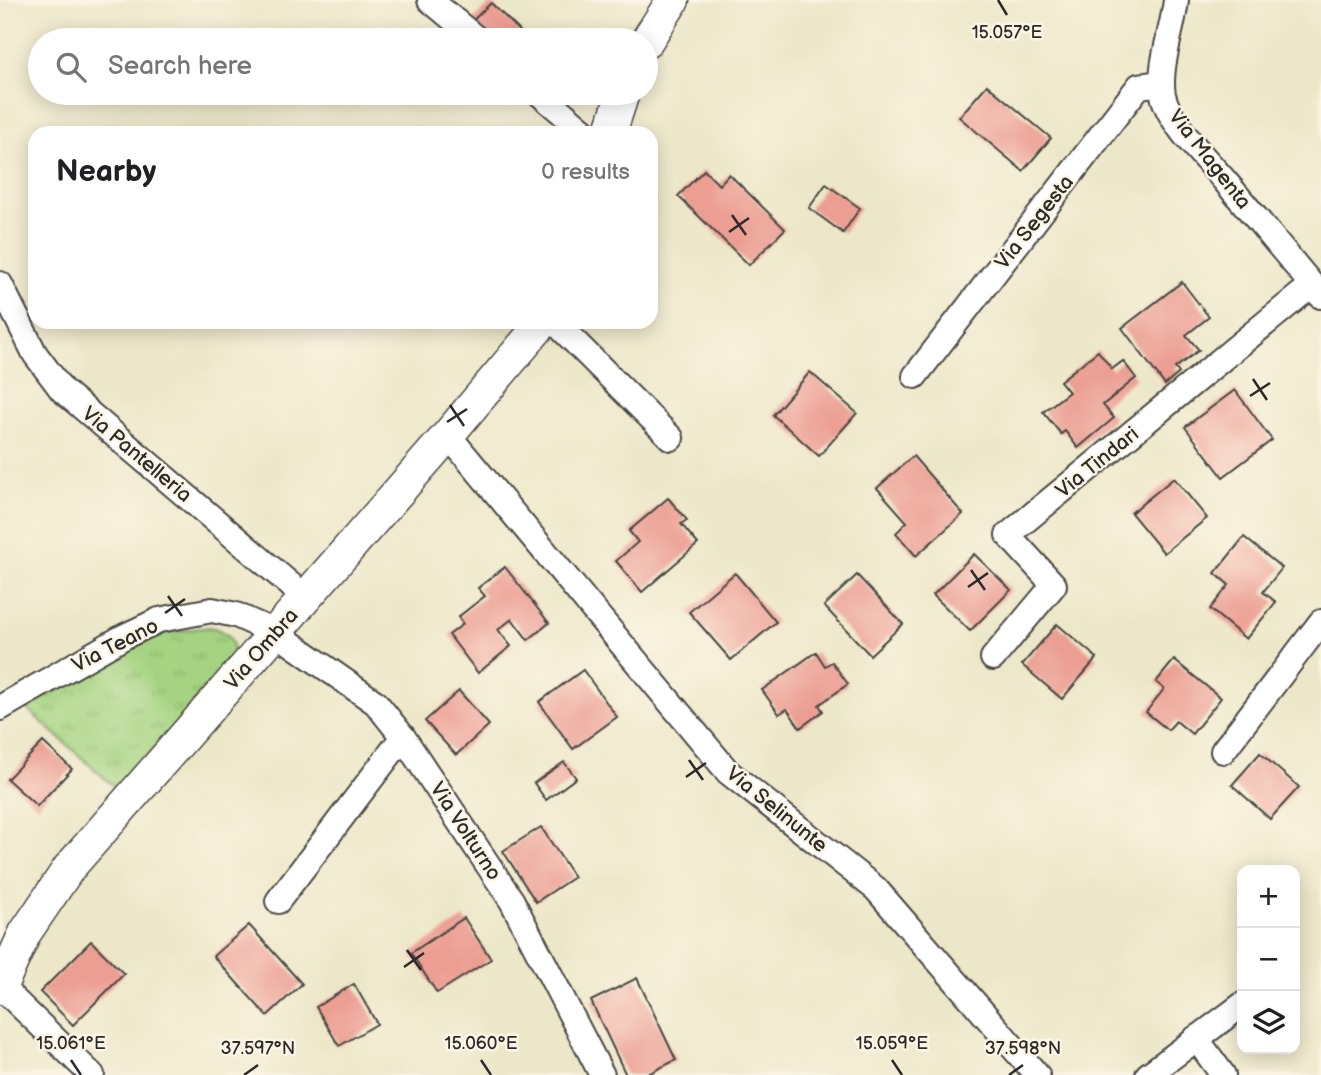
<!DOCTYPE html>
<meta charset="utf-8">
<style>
:root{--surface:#fff;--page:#f6f6f6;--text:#202124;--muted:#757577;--line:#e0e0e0}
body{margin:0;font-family:"Balsamiq Sans",sans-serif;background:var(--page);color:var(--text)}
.controls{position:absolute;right:21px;bottom:21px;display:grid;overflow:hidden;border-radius:14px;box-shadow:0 4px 18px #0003}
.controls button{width:63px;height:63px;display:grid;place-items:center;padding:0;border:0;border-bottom:2px solid var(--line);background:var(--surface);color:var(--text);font:35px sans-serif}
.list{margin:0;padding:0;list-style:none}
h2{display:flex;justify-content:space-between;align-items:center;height:91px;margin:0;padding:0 28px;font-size:30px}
h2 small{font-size:23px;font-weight:400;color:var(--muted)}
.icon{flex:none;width:38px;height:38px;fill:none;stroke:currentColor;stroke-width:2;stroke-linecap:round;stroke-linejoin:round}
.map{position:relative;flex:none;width:1321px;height:1075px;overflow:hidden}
.search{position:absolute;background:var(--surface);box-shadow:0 4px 18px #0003;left:28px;top:28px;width:630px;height:77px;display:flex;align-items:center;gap:18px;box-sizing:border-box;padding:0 24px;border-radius:38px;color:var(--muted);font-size:26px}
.panel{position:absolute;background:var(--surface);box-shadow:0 4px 18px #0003;left:28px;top:126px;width:630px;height:203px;border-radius:21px}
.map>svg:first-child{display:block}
</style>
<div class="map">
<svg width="1321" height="1075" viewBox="0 0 1321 1075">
<defs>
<pattern id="grass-tufts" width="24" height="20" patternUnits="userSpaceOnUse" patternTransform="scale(1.75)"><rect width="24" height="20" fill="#a5d381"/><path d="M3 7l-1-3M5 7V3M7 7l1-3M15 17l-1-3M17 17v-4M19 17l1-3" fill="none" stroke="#8eb570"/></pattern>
</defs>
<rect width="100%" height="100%" fill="#fcf5e5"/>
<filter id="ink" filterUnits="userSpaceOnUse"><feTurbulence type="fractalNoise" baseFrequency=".0143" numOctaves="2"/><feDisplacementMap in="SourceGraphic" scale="14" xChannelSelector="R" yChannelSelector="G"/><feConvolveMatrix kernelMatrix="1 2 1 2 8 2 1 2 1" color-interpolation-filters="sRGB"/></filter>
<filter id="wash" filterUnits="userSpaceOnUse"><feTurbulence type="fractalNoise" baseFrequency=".00686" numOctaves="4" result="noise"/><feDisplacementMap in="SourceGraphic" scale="28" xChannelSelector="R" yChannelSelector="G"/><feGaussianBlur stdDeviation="1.57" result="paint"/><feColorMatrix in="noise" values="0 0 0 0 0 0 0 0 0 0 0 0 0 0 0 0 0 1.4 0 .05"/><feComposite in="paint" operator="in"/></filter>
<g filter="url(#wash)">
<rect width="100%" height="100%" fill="#ede7c9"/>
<path fill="url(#grass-tufts)" stroke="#687f56" stroke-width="2" d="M210 627C229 631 236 641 232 661L118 790 26 708 130 649 163 633Z"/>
<g id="blocks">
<g fill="#ec9e93">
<path d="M491 3 521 32 514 40H484L468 25Z"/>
<path d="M987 85 1051 138 1023 171 959 117Z"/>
<path d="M704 170 719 185 729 174 785 229 749 265 678 196Z"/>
<path d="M826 184 860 208 843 233 809 208Z"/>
<path d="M1182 282 1209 317 1186 335 1199 350 1175 368 1179 373 1165 385 1122 328Z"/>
<path d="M1098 351 1112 369 1123 361 1136 378 1103 405 1114 418 1078 448 1065 431 1061 434 1043 412 1069 392 1060 381Z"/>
<path d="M810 372 857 413 819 456 773 415Z"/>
<path d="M1235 390 1272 440 1223 477 1185 427Z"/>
<path d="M913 456 963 514 916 556 896 533 907 522 877 488Z"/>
<path d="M1174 478 1207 518 1164 553 1131 513Z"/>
<path d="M668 498 687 520 681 524 698 544 642 592 616 561 638 542 629 531Z"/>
<path d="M1244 537 1282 568 1263 592 1276 602 1246 639 1210 609 1229 585 1215 573Z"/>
<path d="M974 554 1011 590 970 631 933 595Z"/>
<path d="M505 567 549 623 528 640 512 619 498 630 511 646 478 673 449 635 463 624 458 617 485 596 478 588Z"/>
<path d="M735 573 776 622 731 660 689 612Z"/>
<path d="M857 575 903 624 870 655 824 606Z"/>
<path d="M1057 624 1097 658 1062 699 1022 665Z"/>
<path d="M816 652 825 666 832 662 848 684 819 705 823 711 800 728 787 709 779 714 762 690Z"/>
<path d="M1174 660 1221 698 1192 734 1176 721 1168 730 1146 712 1164 689 1156 682Z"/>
<path d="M583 670 617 717 573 749 539 702Z"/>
<path d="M459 691 489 725 456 755 425 721Z"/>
<path d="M43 742 72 769 37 806 7 779Z"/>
<path d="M1260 753 1299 787 1270 819 1232 785Z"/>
<path d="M564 762 576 778 546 800 534 783Z"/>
<path d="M541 827 574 877 536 902 503 851Z"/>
<path d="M464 918 491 959 437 993 411 953Z"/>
<path d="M249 925 302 984 267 1016 213 956Z"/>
<path d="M91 941 124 974 73 1025 40 992Z"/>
<path d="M637 978 676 1060 646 1075H626L591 1001Z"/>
<path d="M354 984 377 1024 339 1046 316 1007Z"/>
</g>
</g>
</g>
<g filter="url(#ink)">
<use href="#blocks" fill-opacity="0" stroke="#484743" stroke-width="2"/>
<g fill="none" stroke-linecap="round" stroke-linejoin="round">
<defs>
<g id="minor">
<path d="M430 0 478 40"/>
<path d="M1176 0C1173 29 1158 67 1163 95 1169 123 1206 159 1225 181 1257 219 1289 257 1321 296"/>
<path d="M539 93 586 133"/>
<path d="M0 284 35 354 62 390 306 598"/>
<path d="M555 322 671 438"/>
<path d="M915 376 1139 86 1162 83"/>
<path d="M448 435 728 772 876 889 1037 1075"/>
<path d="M993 658 1054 585 1008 535 1312 285"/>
<path d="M0 708 125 636 159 620 212 610 236 615 276 633 376 703 403 737 512 901 602 1075"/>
<path d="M1223 751 1321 622"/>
<path d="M278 901 403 737"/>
<path d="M1 987 92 1075"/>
<path d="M1196 1038 1223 1075"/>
<path d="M1148 1075 1242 1005"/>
</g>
<g id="major">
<path d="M646 42 673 0"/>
<path d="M610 133 623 93"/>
<path d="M0 988 25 933 69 868 448 435 543 322"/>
</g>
</defs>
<use href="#minor" stroke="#484743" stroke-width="28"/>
<use href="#major" stroke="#484743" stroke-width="35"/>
<use href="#minor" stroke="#fff" stroke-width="24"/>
<use href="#major" stroke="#fff" stroke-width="32"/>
</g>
</g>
<path fill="none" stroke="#2b2b2b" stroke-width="2.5" d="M998 0 1007 15M732 215 746 235M729 232 749 218M1253 379 1267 400M1250 396 1270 383M450 405 464 426M447 422 467 409M971 570 985 590M968 587 988 573M168 596 182 616M165 613 185 599M689 760 703 780M686 777 706 763M407 950 421 970M404 967 424 953M71 1060 81 1075M481 1060 491 1075M892 1060 902 1075M244 1075 258 1065M1009 1075 1023 1065"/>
<g text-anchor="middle" stroke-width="5" stroke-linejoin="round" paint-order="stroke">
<g font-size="21" fill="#2b2b2b" stroke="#fcf5e5">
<text transform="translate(1210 159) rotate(52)" y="7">Via Magenta</text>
<text transform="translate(1034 222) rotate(-52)" y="7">Via Segesta</text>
<text transform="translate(137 454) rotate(40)" y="7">Via Pantelleria</text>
<text transform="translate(1097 462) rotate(-39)" y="7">Via Tindari</text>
<text transform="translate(115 645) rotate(-27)" y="7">Via Teano</text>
<text transform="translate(261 649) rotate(-49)" y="7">Via Ombra</text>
<text transform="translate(777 809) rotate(39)" y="7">Via Selinunte</text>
<text transform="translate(466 831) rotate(57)" y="7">Via Volturno</text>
</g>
</g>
<g font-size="18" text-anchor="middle" fill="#2b2b2b" stroke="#fcf5e5" stroke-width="5" stroke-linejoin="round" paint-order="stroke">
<text x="1007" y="38">15.057°E</text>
<text x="71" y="1049">15.061°E</text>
<text x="481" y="1049">15.060°E</text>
<text x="892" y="1049">15.059°E</text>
<text x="258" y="1054">37.597°N</text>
<text x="1023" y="1054">37.598°N</text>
</g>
</svg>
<div class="controls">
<button>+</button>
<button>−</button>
<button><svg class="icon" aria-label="layers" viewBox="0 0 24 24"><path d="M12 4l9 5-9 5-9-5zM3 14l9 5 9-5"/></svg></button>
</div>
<div class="search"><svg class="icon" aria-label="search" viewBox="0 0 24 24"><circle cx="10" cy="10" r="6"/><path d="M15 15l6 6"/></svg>Search here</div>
<section class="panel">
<h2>Nearby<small>0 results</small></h2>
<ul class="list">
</ul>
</section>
</div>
